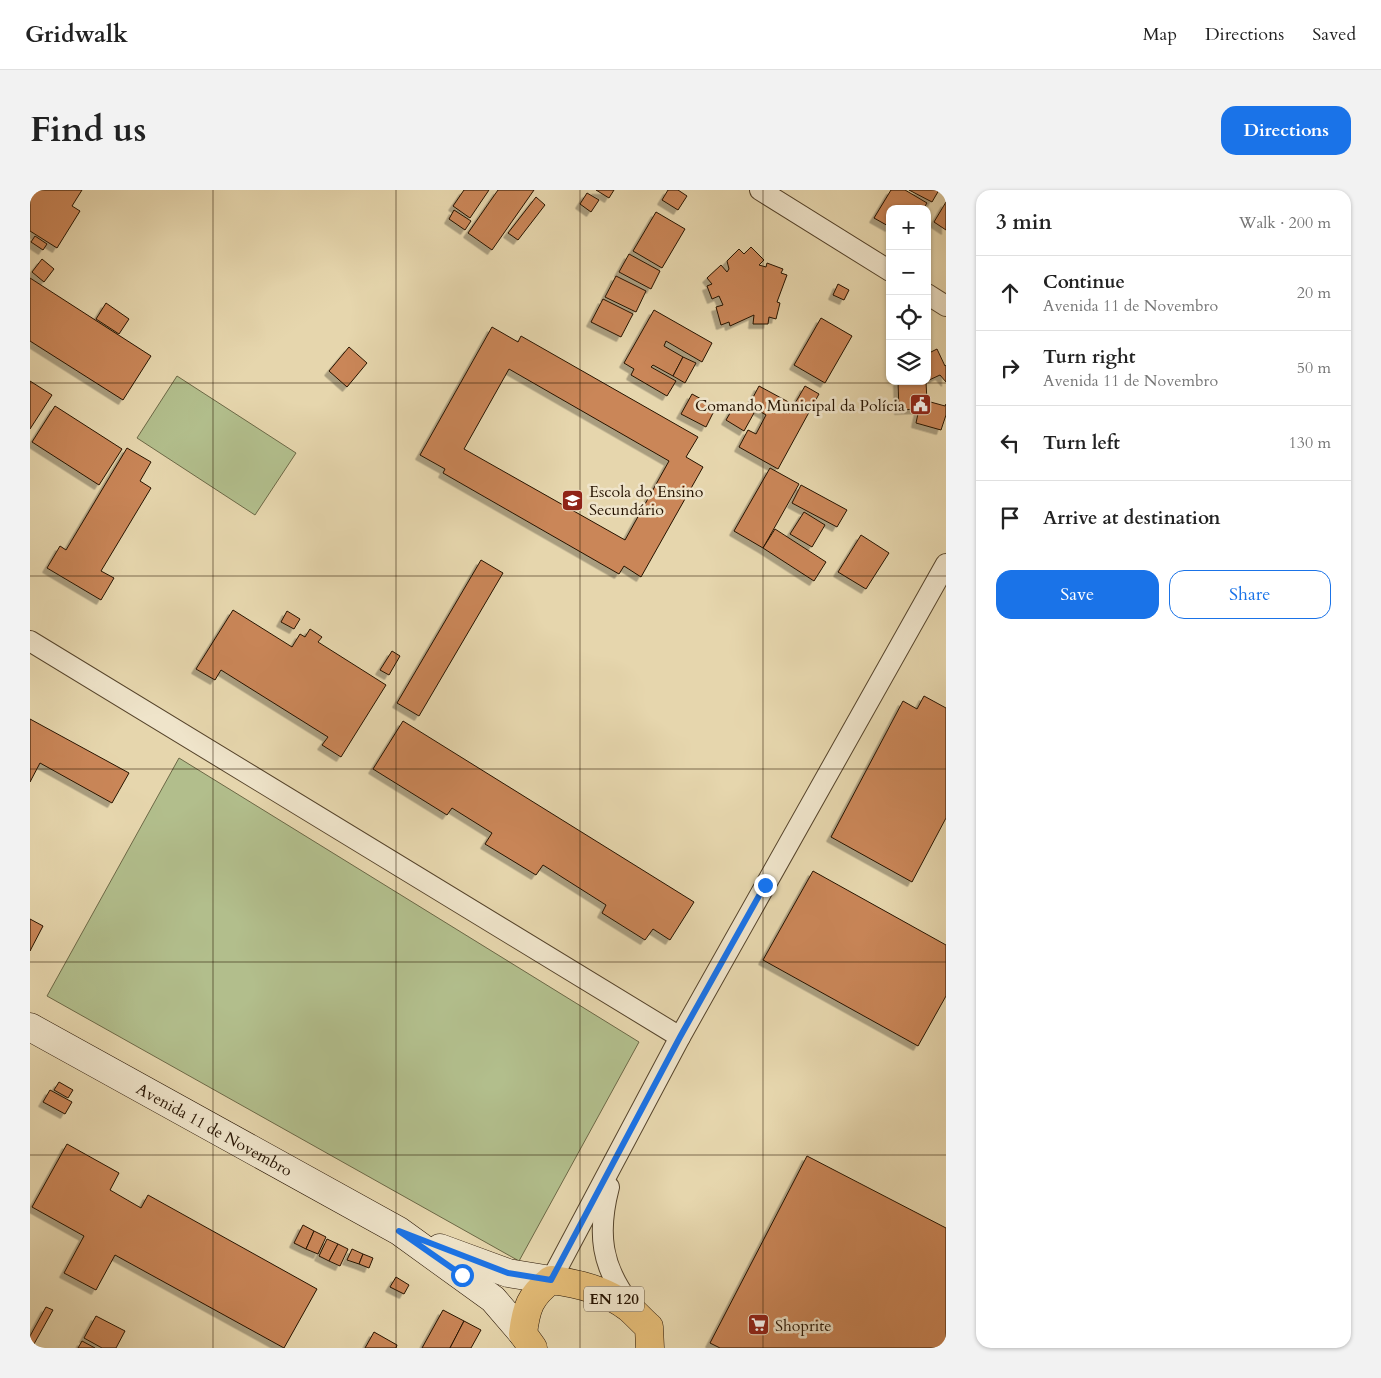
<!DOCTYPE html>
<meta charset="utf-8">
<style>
:root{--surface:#fff;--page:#f2f2f2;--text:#222;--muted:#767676;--line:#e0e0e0;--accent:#1a73e8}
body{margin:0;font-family:Cardo,serif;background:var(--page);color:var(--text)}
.controls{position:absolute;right:15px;top:15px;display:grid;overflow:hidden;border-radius:10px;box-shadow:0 1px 4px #0004}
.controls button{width:45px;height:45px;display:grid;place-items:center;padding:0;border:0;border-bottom:1px solid var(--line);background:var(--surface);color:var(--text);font:25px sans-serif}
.stop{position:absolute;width:15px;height:15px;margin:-11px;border:4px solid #1a73e8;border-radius:50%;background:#fff}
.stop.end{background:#1a73e8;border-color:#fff;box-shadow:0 1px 5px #0008}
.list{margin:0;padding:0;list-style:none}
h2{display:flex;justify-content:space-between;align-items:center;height:65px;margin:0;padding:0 20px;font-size:21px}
h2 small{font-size:16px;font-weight:400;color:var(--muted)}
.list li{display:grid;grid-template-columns:32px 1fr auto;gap:15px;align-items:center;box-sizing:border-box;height:75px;padding:0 20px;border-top:1px solid var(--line)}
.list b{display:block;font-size:19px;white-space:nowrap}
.list p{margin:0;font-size:16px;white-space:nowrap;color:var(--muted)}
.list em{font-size:16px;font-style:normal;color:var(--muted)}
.actions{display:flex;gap:10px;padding:15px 20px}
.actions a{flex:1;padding:11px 0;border:1px solid var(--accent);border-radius:15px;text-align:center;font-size:18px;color:var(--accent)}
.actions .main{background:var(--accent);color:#fff}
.icon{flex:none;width:28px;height:28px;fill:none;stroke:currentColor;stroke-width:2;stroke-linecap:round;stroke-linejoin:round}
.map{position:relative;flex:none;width:916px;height:1158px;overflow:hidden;border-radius:15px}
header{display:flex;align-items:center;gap:30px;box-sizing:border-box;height:70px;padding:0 25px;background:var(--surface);border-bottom:1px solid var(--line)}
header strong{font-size:24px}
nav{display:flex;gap:28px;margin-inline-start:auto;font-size:18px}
.intro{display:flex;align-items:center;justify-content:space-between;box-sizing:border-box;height:120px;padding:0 30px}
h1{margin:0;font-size:35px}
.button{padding:12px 22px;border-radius:15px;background:var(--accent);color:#fff;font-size:18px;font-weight:700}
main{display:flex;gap:30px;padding:0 30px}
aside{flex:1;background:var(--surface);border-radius:15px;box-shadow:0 1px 4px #0004}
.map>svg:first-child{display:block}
</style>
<header>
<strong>Gridwalk</strong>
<nav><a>Map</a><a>Directions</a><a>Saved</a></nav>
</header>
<div class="intro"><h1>Find us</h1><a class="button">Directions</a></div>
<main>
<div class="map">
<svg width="916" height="1158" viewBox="0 0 916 1158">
<defs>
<filter id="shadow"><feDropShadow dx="-4.5" dy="4.5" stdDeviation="0" flood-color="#0004"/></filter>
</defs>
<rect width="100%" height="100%" fill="#e6d6ad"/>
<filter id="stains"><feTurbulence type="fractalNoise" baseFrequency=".004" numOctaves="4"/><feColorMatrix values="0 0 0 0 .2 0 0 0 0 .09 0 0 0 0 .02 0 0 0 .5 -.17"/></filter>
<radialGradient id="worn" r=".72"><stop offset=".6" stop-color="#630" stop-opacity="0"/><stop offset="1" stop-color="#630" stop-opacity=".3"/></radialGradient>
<g fill="#b2be8c" stroke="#6c6846">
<path d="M147 186 266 263 225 325 107 248Z"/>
<path d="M149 568 609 852 489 1071 17 806Z"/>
</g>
<g fill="#ca8659" stroke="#261300" fill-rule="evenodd" filter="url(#shadow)">
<path d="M0 0H52L42 16 50 21 27 58 0 41Z"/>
<path d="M434 0H459L440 28 423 16Z"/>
<path d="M468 0H504L462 60 438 43Z"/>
<path d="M566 0H584L579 8Z"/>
<path d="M638 0H648L657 6 648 20 632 10Z"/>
<path d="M861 0H875L897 13 893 19H860V37L844 28Z"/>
<path d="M879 0H909L902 12Z"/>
<path d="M557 3 569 10 561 22 550 14Z"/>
<path d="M506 7 515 15 488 50 478 43Z"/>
<path d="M916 12V40L904 32Z"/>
<path d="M424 20 441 31 435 40 419 29Z"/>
<path d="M626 22 655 39 632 78 603 61Z"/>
<path d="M5 46 17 54 13 60 1 52Z"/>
<path d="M721 57 734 70 729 75 736 77 737 73 753 79 751 83 757 85 747 112 750 113 746 129 739 127 738 134H723L724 125 700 136 699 132 691 135 686 117 693 115 689 106 682 109 677 96 682 94 677 88 691 75 697 82 699 79 697 71 709 59 714 64Z"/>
<path d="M599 64 630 81 621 99 589 82Z"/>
<path d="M12 69 24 79 14 92 2 82Z"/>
<path d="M586 86 616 101 606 122 575 107Z"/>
<path d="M0 88 121 166 93 210 0 151Z"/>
<path d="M808 94 819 100 814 110 803 105Z"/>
<path d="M573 109 603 124 591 147 561 132Z"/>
<path d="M76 113 99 129 89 144 66 129Z"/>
<path d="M624 120 682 153 672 172 636 151 634 156 653 167 643 186 623 175 621 177 646 191 637 206 601 185 604 179 594 173Z"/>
<path d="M791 128 822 146 795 193 764 175Z"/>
<path d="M462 137 488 152 491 146 668 247 656 267 673 277 611 387 594 376 589 384 413 283 415 279 390 265ZM479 179 639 271 595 350 434 259Z"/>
<path d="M319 157 337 173 317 197 299 181Z"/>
<path d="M907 159 915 176 916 175V192L910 185 897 191V164Z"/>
<path d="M653 167 666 173 655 193 643 186Z"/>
<path d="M0 191 22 205 0 239Z"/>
<path d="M868 191H897L896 192 897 211 915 216 916 214V225L911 240 886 233 889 219 869 220Z"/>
<path d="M729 196 764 215 775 196 789 204 748 279 709 257 718 240 726 244 736 225 719 215Z"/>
<path d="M662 204 686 217 676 237 651 224Z"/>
<path d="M706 213 724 223 714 241 696 230Z"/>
<path d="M25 216 92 259 69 295 2 252Z"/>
<path d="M97 258 121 272 110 291 121 298 71 381 84 388 71 410 17 378 30 356 36 360Z"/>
<path d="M740 278 769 294 733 358 704 341Z"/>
<path d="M771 295 817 320 807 337 762 313Z"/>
<path d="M774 322 795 335 782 357 760 344Z"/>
<path d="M745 339 796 372 784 391 733 358Z"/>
<path d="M831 345 859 363 836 399 808 382Z"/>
<path d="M451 370 473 383 389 526 367 513Z"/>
<path d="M203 420 262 457 270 444 275 447 280 439 292 447 288 452 356 495 311 567 292 555 298 547 191 480 185 490 166 479Z"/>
<path d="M257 421 270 429 264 439 251 432Z"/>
<path d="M362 461 370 466 359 485 350 480Z"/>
<path d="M894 506 916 518V628L882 692 801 647 873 511 887 519Z"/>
<path d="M0 529 99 583 82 613 10 573 0 592Z"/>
<path d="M373 531 664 712 640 750 623 739 615 750 572 723 576 715 513 675 506 685 455 654 462 643 422 618 417 625 343 579Z"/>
<path d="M783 681 916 755V806L888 856 733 770Z"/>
<path d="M0 729 13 736 0 761Z"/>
<path d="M29 892 43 900 38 908 24 900Z"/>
<path d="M20 900 42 912 35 924 13 912Z"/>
<path d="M37 954 89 983 80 1000 111 1018 118 1005 287 1099 254 1158 85 1065 66 1100 34 1083 54 1046 2 1017Z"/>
<path d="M777 966 916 1038V1158H690L680 1153Z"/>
<path d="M273 1035 284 1041 276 1059 264 1053Z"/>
<path d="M284 1041 296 1047 288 1064 276 1059Z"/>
<path d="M297 1049 308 1054 299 1071 289 1066Z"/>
<path d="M308 1054 318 1059 310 1076 299 1071Z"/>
<path d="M322 1059 333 1064 329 1074 317 1070Z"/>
<path d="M333 1064 343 1068 339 1078 329 1074Z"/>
<path d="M366 1087 379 1095 374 1104 360 1097Z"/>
<path d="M16 1117 23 1120 4 1154 0 1152V1146Z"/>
<path d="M413 1120 434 1131 420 1158H392Z"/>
<path d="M66 1126 95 1141 86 1158H72L54 1148Z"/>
<path d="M434 1131 451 1140 441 1158H420Z"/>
<path d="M344 1142 367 1155 366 1158H335Z"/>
<path d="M52 1151 65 1158H48Z"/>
</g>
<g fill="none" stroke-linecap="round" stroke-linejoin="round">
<defs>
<g id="minor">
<path d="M730 0 860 81"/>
<path d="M897 104 916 116"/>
<path d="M0 451 650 847"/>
<path d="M579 997C567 1043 571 1077 601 1115"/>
<path d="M521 1090 650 847 916 374"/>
</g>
<g id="secondary">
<path id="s1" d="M0 837 369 1041 463 1109 493 1144"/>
<path d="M410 1058 478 1083 521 1090"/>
</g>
<path id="primary" d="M503 1158 493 1144C496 1118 500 1106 521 1090 548 1093 577 1101 599 1118 606 1124 612 1131 619 1137L620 1158"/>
</defs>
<use href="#minor" stroke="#56442b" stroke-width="22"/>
<use href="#secondary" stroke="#261300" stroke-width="29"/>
<use href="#primary" stroke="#261300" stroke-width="29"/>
<use href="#minor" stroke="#efe4ca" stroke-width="20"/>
<use href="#secondary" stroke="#efe4ca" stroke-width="28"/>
<use href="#primary" stroke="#e3bb76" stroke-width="28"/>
</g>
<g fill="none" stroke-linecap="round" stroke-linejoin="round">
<path stroke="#1a73e8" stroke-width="6" d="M432 1085 369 1041 478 1083 521 1090 650 847 735 695"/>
</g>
<path fill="none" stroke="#261300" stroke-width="1" stroke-opacity="0.55" d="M183 0V1158M366 0V1158M550 0V1158M733 0V1158M0 193H916M0 386H916M0 579H916M0 772H916M0 965H916"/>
<defs>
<symbol id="civic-square" viewBox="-11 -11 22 22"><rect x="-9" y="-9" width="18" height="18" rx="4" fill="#8f2418" stroke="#efe4ca"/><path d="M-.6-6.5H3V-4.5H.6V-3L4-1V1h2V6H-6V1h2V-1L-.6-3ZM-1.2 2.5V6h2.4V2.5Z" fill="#fff"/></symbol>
<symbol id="school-square" viewBox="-11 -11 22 22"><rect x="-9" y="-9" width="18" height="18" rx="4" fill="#8f2418" stroke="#efe4ca"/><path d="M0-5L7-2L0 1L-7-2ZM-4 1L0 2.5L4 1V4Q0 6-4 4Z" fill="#fff"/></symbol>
<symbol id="supermarket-square" viewBox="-11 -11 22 22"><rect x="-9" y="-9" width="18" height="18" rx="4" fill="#8f2418" stroke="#efe4ca"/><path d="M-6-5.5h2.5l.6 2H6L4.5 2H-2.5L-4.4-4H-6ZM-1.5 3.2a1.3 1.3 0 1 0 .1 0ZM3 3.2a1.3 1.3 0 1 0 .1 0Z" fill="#fff"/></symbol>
</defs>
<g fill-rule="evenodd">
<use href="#civic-square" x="878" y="202" width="25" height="25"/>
<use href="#school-square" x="530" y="298" width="25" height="25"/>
<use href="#supermarket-square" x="716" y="1122" width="25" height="25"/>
</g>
<g text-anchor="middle" stroke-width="5" stroke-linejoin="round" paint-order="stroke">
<rect fill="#efe4ca" stroke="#62523d" stroke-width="1" x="554" y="1096.5" width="60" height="25" rx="4"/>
<g font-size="15" font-weight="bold" fill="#261300">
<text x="584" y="1114">EN 120</text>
</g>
<g font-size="16" fill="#261300" stroke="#efe4ca" text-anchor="start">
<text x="875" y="221" text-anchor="end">Comando Municipal da Polícia</text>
<text x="559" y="307">Escola do Ensino<tspan x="559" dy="18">Secundário</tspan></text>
<text x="745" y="1141">Shoprite</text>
</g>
<g font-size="16" fill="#261300" stroke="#efe4ca">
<text dy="6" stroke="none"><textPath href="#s1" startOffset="211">Avenida 11 de Novembro</textPath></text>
</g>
</g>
<rect width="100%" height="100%" filter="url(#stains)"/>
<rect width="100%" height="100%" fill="url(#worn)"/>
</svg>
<div class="controls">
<button>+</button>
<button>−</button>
<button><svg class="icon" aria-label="locate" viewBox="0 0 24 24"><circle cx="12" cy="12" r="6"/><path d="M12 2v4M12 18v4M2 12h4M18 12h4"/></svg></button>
<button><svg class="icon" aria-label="layers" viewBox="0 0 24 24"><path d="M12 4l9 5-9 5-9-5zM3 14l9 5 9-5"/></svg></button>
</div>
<div class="stop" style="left:432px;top:1085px"></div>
<div class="stop end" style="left:735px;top:695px"></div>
</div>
<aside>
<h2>3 min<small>Walk · 200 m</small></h2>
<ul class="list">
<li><svg class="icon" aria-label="ahead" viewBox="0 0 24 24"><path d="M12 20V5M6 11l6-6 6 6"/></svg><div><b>Continue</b><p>Avenida 11 de Novembro</p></div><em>20 m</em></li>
<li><svg class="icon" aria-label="right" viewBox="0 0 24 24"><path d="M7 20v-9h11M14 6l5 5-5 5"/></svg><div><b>Turn right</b><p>Avenida 11 de Novembro</p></div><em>50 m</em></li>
<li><svg class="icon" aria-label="left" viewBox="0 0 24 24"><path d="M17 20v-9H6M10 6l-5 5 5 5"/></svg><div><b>Turn left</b></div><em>130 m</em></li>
<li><svg class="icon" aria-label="arrive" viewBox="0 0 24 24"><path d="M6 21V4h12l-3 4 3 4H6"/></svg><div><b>Arrive at destination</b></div></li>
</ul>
<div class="actions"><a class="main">Save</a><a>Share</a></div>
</aside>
</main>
